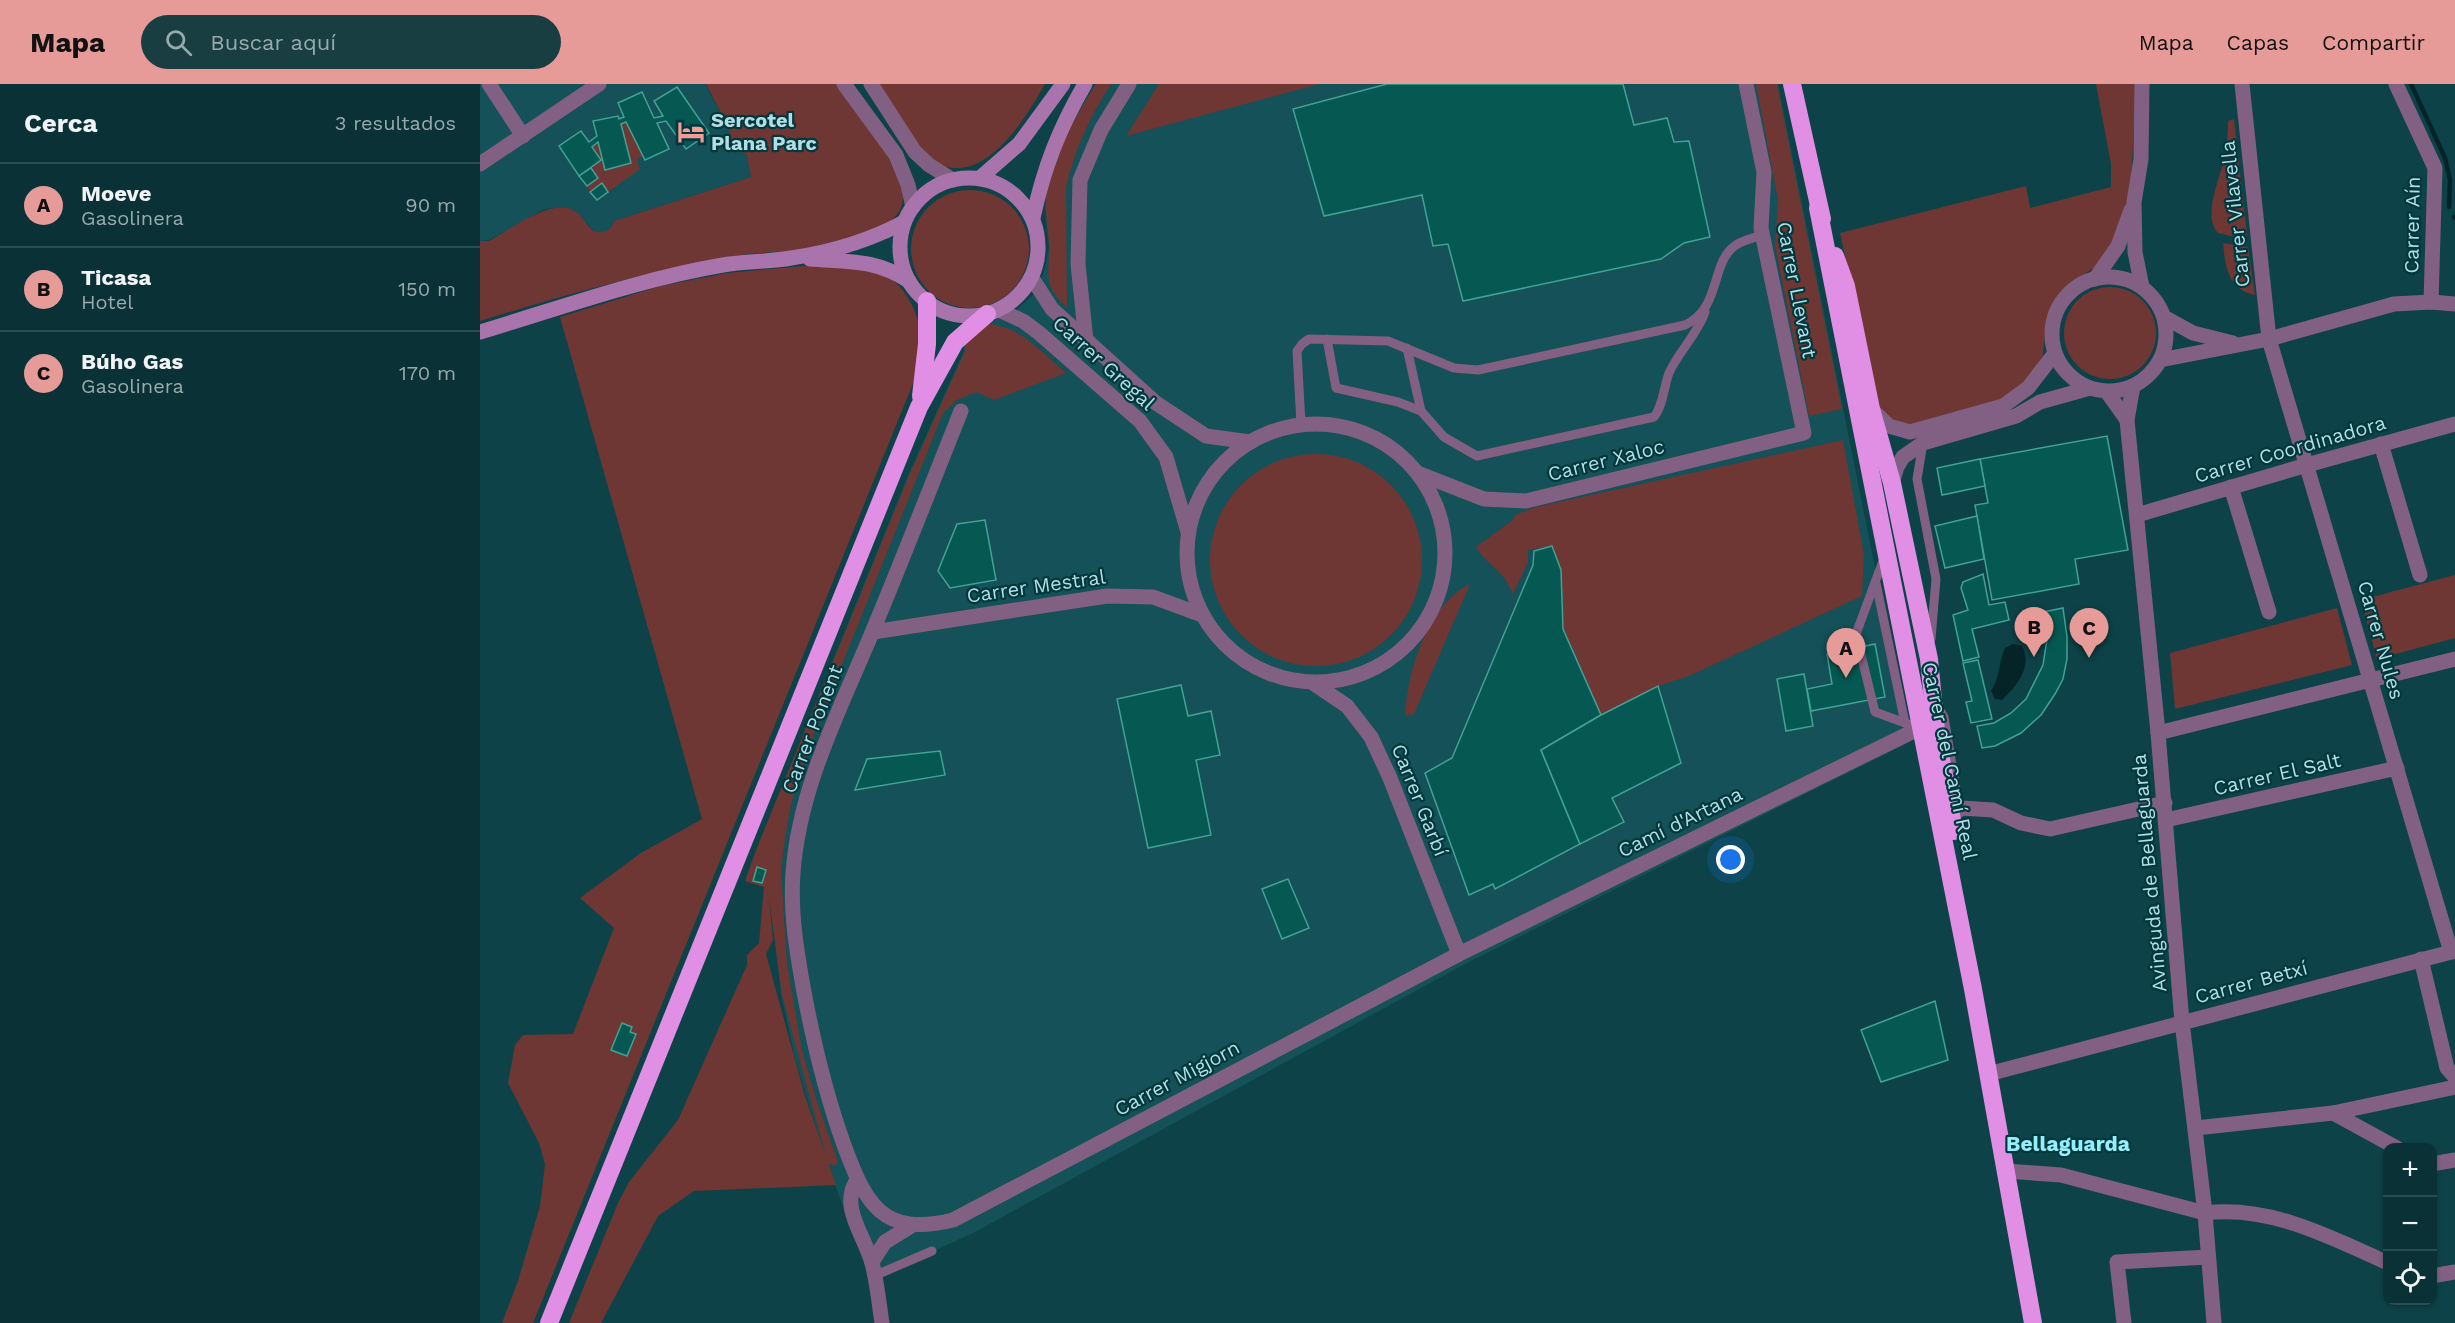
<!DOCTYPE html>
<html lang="es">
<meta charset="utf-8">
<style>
:root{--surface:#0a3236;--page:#183e42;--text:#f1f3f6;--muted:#99aaad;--line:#2a4d51;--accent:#e69b98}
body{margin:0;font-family:"Work Sans",sans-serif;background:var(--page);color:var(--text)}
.controls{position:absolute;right:18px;bottom:18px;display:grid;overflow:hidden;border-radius:12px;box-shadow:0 2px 4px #0004}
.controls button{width:54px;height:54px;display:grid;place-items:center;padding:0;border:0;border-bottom:2px solid var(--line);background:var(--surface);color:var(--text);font:30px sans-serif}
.you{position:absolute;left:1251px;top:776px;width:21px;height:21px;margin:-15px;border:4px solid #fff;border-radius:50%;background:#1a73e8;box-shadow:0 0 0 9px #1a73e833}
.badge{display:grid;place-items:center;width:39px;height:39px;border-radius:50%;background:var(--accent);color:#111;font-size:20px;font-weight:700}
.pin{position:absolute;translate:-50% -50px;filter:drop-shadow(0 2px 3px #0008)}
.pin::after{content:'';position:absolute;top:32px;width:21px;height:18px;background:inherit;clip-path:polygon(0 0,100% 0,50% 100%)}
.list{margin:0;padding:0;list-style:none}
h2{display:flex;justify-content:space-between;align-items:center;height:78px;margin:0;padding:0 24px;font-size:26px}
h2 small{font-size:20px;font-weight:400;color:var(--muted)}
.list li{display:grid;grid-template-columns:39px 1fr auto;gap:18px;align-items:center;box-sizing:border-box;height:84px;padding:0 24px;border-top:2px solid var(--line)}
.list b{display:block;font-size:22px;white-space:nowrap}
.list p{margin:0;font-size:20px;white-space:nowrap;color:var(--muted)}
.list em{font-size:20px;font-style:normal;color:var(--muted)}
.icon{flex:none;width:33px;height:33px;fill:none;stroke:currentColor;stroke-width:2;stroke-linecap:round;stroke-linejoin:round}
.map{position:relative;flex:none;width:1975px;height:1239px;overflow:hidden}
header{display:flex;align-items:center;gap:36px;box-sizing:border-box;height:84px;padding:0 30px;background:var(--accent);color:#111}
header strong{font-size:28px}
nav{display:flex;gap:33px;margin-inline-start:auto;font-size:21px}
.search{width:420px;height:54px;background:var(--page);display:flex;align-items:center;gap:15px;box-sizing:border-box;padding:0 21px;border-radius:33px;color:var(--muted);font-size:22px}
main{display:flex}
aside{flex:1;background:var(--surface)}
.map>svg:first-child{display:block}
</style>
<header>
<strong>Mapa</strong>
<div class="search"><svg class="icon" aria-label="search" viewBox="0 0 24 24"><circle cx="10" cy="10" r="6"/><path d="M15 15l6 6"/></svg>Buscar aquí</div>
<nav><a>Mapa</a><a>Capas</a><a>Compartir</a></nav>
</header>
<main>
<aside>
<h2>Cerca<small>3 resultados</small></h2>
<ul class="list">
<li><span class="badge">A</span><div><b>Moeve</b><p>Gasolinera</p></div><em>90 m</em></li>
<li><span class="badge">B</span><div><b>Ticasa</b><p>Hotel</p></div><em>150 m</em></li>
<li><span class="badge">C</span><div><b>Búho Gas</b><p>Gasolinera</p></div><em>170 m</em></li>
</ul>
</aside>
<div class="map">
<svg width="1975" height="1239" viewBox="0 0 1975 1239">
<rect width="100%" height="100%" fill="#0d4348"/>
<g fill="#145158">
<path d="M0 0H225L248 43 251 60 267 72 271 93 134 137 129 146 125 148H115L96 128 84 123 65 125 9 156 0 157Z"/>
<path d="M615 0H1298L1430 658 985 880 493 1149 390 1196 347 1079 315 975 301 910 290 816 291 779 296 734 304 704 329 635 429 389 484 267V255L512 237 534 228 553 211 560 199 565 184 569 162 565 126 566 111 574 82 597 30Z"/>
</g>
<g fill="#6e3733">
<path d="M226 0H357C376 26 437 93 420 126 407 149 370 155 347 161 313 169 278 167 243 174 161 190 80 212 0 237V157H9C28 146 70 116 91 125 102 129 106 142 115 148 125 148 130 148 134 137L271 93 267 72 251 59 248 43Z"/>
<path d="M396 0H565C542 41 492 121 440 65 424 48 410 20 396 0Z"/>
<path d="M616 0H631C610 32 594 67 586 104L587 223C561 200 570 190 569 160 568 145 565 130 566 114 570 76 596 32 616 0Z"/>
<path d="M679 0H839L646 52Z"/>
<path d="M1276 0H1297L1362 325 1329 332 1295 161 1298 116Z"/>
<path d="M1616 0H1656L1651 100 1647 120 1634 160 1617 182 1587 201 1573 219 1566 241 1563 271 1560 280 1530 314 1425 342 1415 339 1398 322 1360 149 1546 102 1550 124 1631 103V80Z"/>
<path d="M1754 35 1767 151 1759 154 1738 149C1722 132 1740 95 1744 75 1747 63 1748 50 1748 37Z"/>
<path d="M146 38 163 72 157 75 160 85 117 116 99 92 121 77 112 63 118 58 125 86 151 79 141 40Z"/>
<circle cx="490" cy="165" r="59"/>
<path d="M1743 159 1768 163 1775 211C1748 206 1745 182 1743 159Z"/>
<path d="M334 181C352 182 372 182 390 185 418 190 439 223 440 251 441 266 436 282 434 297L53 1239H22L38 1197 60 1122 65 1080 59 1059 28 999 35 961 43 951 93 950 134 844 100 814 161 769 222 735 80 233 181 202 247 189Z"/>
<circle cx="1630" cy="249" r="46"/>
<path d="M509 240C541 243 563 269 586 289L514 316 496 308 477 316 463 329 330 660 311 720 305 754 301 786 307 880 322 967 337 1018 357 1075 358 1079 354 1082 348 1079 302 911 289 813 293 856 286 870 325 1012 356 1101 214 1107 178 1132 121 1239H89L138 1119 149 1098 198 1036 267 881V871L279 859 284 803 265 797 276 766 429 392 485 267V256L499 245Z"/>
<path d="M1363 356 1384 471 1382 512 1209 592 1178 602 1121 631 1084 545 1081 485 1072 462 1048 466V478L1033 510C1023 485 1009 484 996 463L1034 435 1035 431 1056 423Z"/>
<circle cx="836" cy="476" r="106"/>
<path d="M1975 491V554L1897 575 1881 516Z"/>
<path d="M990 500 934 630 925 632C927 588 947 521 990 500Z"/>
<path d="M1857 524 1872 581 1695 625 1690 569Z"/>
</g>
<path fill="#052427" d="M1533 560 1542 562C1553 582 1537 602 1522 616L1515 615 1511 607C1521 591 1518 580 1525 564Z"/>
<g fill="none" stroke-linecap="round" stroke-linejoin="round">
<g stroke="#052427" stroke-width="4.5">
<path d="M1931 0 1965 74 1970 96 1969 123"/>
<path d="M1974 133 1975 134"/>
</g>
</g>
<g fill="#055952" stroke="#43a197" stroke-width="1.5">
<path d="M907 0H1143L1154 41 1187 34 1194 58 1209 57 1230 153 1204 159 1181 175 983 217 968 160 953 162 942 111 844 132 813 25Z"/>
<path d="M197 3 229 49 206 65 186 37 177 39 189 65 165 76 146 38 141 40 151 79 125 86 118 58 112 63 121 76 99 92 79 62 101 47 109 58 117 52 113 37 138 32 139 35 144 33 138 19 162 8 174 34 183 32 174 17Z"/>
<path d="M111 84 118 94 107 102 99 92Z"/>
<path d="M122 99 128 108 117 116 110 108Z"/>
<path d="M1627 352 1648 466 1595 475 1599 500 1512 516 1495 421 1508 419 1500 375Z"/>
<path d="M1500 375 1505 402 1462 411 1457 384Z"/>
<path d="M1497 432 1504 475 1465 484 1455 442Z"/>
<path d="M505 436 516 496 470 504 458 487 477 440Z"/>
<path d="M1072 462 1081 486 1083 545 1121 631 1061 666 1100 760 1015 805 1013 800 989 811 945 689 972 674 1053 481 1054 467Z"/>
<path d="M1503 490 1509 521 1525 518 1529 536 1492 545 1499 573 1483 577 1473 531 1488 526 1481 504 1483 498Z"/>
<path d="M1583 524 1587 553V575L1583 595 1575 610 1561 631 1541 649 1515 662 1502 664 1497 642 1514 639 1531 629 1546 615 1563 581 1567 555 1563 528Z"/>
<path d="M1395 560 1405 613 1331 627 1327 605 1352 600 1347 570Z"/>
<path d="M1498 576 1512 635 1491 639 1486 618 1492 617 1483 579Z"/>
<path d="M1324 590 1333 642 1306 647 1297 595Z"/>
<path d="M701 601 708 632 731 627 740 671 716 676 731 751 668 764 637 615Z"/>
<path d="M1178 602 1201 679 1132 714 1144 738 1100 760 1061 666 1121 631Z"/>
<path d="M460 667 465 691 375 706 387 675Z"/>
<path d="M277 783 286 786 282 799 273 797Z"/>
<path d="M808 795 829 844 802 855 782 805Z"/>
<path d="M1455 917 1468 976 1401 998 1381 946Z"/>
<path d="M142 939 152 943 150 948 156 950 147 972 131 966Z"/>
</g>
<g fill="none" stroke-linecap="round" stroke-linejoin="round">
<g stroke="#826083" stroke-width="9">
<path d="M847 255 856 304 918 318 941 327"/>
<path d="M927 264 941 327 964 353 997 372 1174 333C1183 322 1184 302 1189 289 1199 267 1217 251 1225 228"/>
<path d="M821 340 817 267 822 260 829 255 908 257 974 284 998 286 1205 241C1242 224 1230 178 1256 161 1263 156 1274 154 1282 151"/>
<path d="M1443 359 1437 395 1456 495 1451 555"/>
<path d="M1404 474 1376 550 1395 628 1439 644"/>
<path d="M1396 499 1425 639"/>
<path d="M1458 623 1464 633 1480 729"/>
<path d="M394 1192 452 1167"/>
</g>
<g stroke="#826083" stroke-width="15">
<path d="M9 0 43 52"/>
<path d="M364 0 416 71 428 101 433 123"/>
<path d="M391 0 435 68 449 81 473 96"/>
<path d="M1762 0 1789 255 1971 868"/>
<path d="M1916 0 1955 84 1951 218"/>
<path d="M0 80 119 0"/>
<circle cx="1629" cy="250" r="57"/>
<path d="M552 194 572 225 676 319 726 352 770 358"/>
<path d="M1615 195 1638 162 1651 126"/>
<path d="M1662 203 1655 168 1654 118 1661 75 1662 0"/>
<path d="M519 226 543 237 559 249 660 337 686 373 708 448"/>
<path d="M1684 233 1713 249 1753 259"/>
<path d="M606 257 598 180 600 96 621 46 649 0"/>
<path d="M1680 276 1789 255 1914 220 1951 218 1975 220"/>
<path d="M1627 308 1647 336 1653 302"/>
<path d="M1391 325 1409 342 1430 348 1523 322 1548 304 1575 269"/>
<path d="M481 327C451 402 422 477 391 551 359 628 319 704 313 789 310 829 317 869 324 908 334 961 346 1011 364 1061 386 1121 403 1153 473 1136L979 870 1440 644"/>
<path d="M1647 336 1678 649 1702 938 1725 1129 1734 1239"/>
<circle cx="836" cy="469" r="129"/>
<path d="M1901 360 1940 491"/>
<path d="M940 390 1004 415 1046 417 1324 349 1281 144 1284 88 1266 0"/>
<path d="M1412 399 1417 383 1423 373 1443 359 1536 332 1560 318 1610 304"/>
<path d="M1751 403 1789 528"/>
<path d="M1657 431 1827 381 1975 340"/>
<path d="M393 548 627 512 673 513 722 531"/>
<path d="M833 599 867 622 891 653 910 694 979 870"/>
<path d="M1678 649 1975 575"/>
<path d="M1481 724 1513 726 1541 739 1570 745 1685 719"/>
<path d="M1686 736 1917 684"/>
<path d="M1941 875 1967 984 1975 993"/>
<path d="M1508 990 1975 867"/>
<path d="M1853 1029 1917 1064"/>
<path d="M1716 1044 1853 1029 1975 1003"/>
<path d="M1952 1080 1975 1076"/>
<path d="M1526 1087 1581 1091 1725 1129C1790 1121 1850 1153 1908 1179"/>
<path d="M377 1096C359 1123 385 1152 392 1179 397 1198 399 1219 402 1239"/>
<path d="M392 1178 405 1158 431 1142"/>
<path d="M1952 1192 1975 1188"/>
<path d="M1644 1239 1637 1178 1728 1173"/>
</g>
<g stroke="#a973ab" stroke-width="15">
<path d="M500 94 539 60 583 0"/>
<circle cx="489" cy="163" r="69"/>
<path d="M553 134C564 83 579 45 605 0"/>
<path d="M330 175C370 178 395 175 429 197"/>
<path d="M0 248C80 224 160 195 243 181 265 177 289 178 311 174 351 168 389 157 424 138"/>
</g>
<g stroke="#e18ee5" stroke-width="18">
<path d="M1312 0 1342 135"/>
<path d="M1338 124 1493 905 1553 1239"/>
<path d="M1355 172 1366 202 1391 325 1412 399 1449 575 1456 647 1474 747"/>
<path d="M441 312 447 260V217"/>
<path d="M69 1239 439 323 475 258 507 230"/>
</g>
</g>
<defs>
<symbol id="hotel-bare" viewBox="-9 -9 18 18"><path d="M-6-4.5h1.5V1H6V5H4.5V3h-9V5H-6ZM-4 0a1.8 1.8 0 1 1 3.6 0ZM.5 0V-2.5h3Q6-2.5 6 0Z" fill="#f59c94" stroke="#00383e" stroke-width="2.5" paint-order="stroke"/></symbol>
</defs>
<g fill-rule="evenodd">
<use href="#hotel-bare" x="192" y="29" width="38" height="38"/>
</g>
<g text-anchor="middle" stroke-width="4.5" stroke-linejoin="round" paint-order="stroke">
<g font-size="20" font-weight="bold" fill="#b3dde2" stroke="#00383e" text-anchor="start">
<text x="231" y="43">Sercotel<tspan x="231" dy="23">Plana Parc</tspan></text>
</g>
<g font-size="20" fill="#b3dde2" stroke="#00383e">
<text transform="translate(1755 130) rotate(-96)" y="7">Carrer Vilavella</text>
<text transform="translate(1932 141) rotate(-89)" y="7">Carrer Aín</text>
<text transform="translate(1317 206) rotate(79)" y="7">Carrer Llevant</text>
<text transform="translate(624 279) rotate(42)" y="7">Carrer Gregal</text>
<text transform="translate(1810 365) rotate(-16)" y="7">Carrer Coordinadora</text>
<text transform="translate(1126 376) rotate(-14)" y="7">Carrer Xaloc</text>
<text transform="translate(556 502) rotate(-8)" y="7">Carrer Mestral</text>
<text transform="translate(1901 556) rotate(74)" y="7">Carrer Nules</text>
<text transform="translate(332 645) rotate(-69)" y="7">Carrer Ponent</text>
<text transform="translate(1470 677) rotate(78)" y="7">Carrer del Camí Real</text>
<text transform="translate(1797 690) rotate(-13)" y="7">Carrer El Salt</text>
<text transform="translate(940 716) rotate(68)" y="7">Carrer Garbí</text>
<text transform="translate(1200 738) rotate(-26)" y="7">Camí d'Artana</text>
<text transform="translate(1669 789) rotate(-95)" y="7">Avinguda de Bellaguarda</text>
<text transform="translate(1771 898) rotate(-15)" y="7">Carrer Betxí</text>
<text transform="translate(697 994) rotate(-28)" y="7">Carrer Migjorn</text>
</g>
<g font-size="21" font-weight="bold" fill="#93f0fb" stroke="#00383e">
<text x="1588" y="1067">Bellaguarda</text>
</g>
</g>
</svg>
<div class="controls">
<button>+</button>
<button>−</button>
<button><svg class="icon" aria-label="locate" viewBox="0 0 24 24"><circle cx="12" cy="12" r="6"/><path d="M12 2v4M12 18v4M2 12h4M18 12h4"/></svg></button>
</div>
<div class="you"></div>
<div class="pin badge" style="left:1366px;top:594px">A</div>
<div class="pin badge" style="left:1554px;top:573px">B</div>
<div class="pin badge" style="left:1609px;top:574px">C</div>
</div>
</main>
